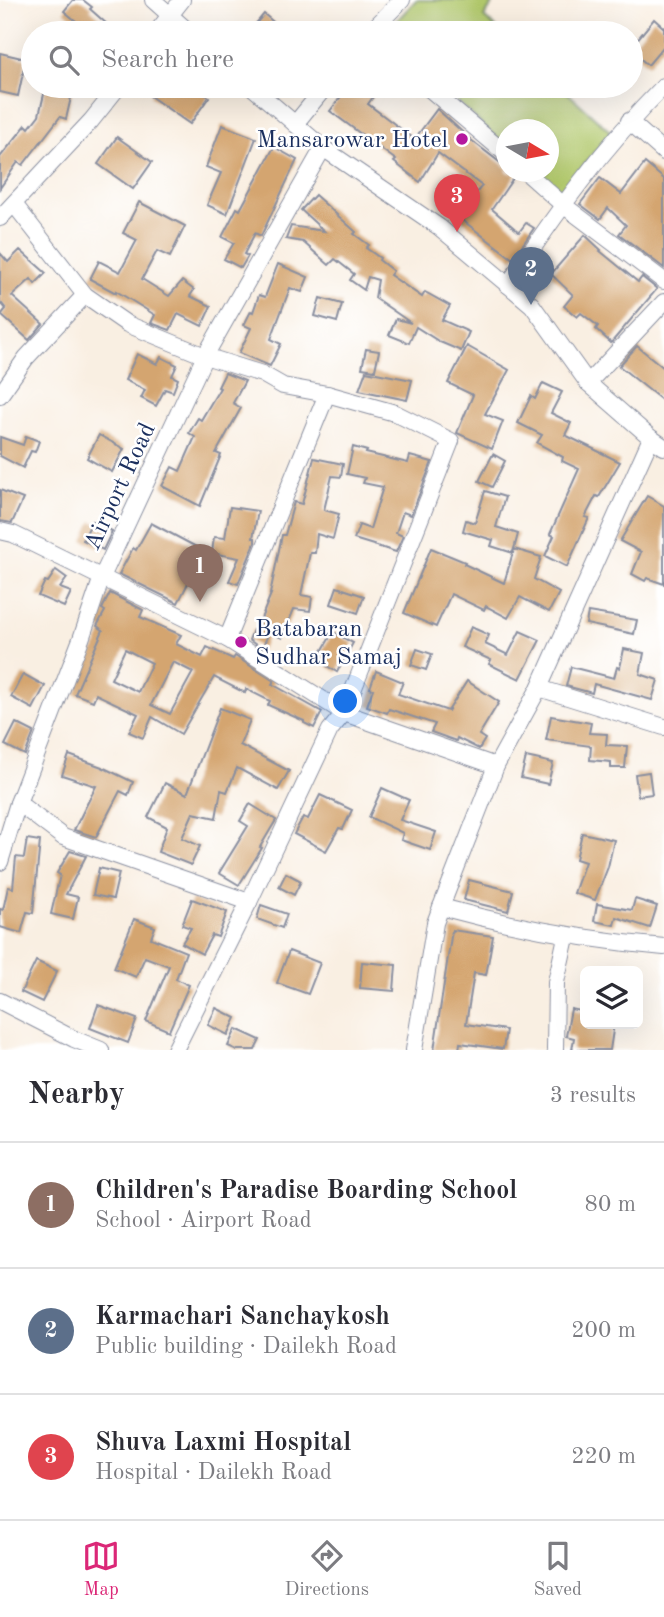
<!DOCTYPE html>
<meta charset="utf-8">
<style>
:root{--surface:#fff;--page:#f2f2f3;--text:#2b2b33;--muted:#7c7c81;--line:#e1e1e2;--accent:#db2777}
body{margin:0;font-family:"Old Standard TT",serif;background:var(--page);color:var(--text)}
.controls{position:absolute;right:21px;bottom:21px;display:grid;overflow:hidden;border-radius:10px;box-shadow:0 7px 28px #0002}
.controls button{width:63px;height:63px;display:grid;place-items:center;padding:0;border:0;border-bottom:2px solid var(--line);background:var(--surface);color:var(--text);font:35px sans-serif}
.compass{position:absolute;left:496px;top:119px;width:63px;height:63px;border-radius:50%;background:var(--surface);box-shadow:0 7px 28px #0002;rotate:100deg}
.you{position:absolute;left:346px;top:702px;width:24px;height:24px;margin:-18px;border:5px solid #fff;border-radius:50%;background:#1a73e8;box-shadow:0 0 0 10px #1a73e833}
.badge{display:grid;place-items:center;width:46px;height:46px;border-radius:50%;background:var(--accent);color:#fff;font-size:23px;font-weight:700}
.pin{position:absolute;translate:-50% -58px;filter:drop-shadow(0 2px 4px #0008)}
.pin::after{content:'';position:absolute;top:37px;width:24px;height:21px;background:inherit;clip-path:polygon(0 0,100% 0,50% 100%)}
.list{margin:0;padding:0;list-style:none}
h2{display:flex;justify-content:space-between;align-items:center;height:91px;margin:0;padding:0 28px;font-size:30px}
h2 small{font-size:23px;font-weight:400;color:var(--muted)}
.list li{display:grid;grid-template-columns:46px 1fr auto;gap:21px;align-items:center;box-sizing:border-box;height:126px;padding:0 28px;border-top:2px solid var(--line)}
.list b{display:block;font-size:26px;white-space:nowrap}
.list p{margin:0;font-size:23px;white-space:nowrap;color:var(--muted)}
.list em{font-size:23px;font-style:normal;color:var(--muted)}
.icon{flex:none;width:38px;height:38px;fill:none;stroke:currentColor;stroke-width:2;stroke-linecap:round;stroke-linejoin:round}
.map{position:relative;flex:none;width:664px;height:1050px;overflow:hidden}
.search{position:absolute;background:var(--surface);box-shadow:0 7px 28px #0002;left:21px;right:21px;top:21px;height:77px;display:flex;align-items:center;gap:18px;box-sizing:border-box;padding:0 24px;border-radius:38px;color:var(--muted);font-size:26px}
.sheet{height:469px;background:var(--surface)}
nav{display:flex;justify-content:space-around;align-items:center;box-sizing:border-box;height:98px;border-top:2px solid var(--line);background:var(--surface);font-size:19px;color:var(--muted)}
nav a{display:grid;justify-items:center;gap:4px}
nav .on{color:var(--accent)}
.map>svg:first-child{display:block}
</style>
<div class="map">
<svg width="664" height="1050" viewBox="0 0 664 1050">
<rect width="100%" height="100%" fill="#fff"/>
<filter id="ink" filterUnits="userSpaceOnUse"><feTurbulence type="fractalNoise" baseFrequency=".0143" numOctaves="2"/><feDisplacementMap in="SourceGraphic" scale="14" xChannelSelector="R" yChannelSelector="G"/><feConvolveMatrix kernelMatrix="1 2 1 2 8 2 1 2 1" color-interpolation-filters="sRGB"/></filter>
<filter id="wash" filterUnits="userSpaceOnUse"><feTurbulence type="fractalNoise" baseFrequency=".00686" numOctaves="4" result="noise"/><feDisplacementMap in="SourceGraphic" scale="28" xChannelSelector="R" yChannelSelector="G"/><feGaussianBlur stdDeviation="1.57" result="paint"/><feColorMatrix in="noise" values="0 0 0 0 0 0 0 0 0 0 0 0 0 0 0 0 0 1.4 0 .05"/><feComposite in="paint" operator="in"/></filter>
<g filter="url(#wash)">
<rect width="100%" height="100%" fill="#f9efe2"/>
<g fill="#b0c76b" stroke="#667b64" stroke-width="2">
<path d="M416 0H495L484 17 502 33H385Z"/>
<path d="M440 86H560L611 132 560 195 535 172H548V130H506V146Z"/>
</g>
<g id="blocks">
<g fill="#d4a570" fill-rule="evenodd">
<path d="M73 0H83L92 7 90 9 117 33H76L82 26 64 11Z"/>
<path d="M264 14 286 33H248Z"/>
<path d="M654 19 664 28V46L648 65 631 51V47Z"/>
<path d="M0 53 26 59 18 96 0 92Z"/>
<path d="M46 86H61L73 89 66 119 60 117 23 165 18 162 0 188V157L26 125 29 128 39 115Z"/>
<path d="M157 86H193L209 97 190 124 150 96Z"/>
<path d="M349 86H359L373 97 368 104 413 138 416 137 437 109 471 140 507 168V172L516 174 492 209 519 232 526 223 534 228 513 259 457 216 482 186 438 153 420 182 394 162 396 160 330 111Z"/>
<path d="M222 125 256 138 227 214 207 205 221 173 206 167Z"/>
<path d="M117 137 152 162 133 189 98 164Z"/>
<path d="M274 147 297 160 261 236 255 233 244 254 248 256 241 268 224 259 234 243 222 237 237 208 240 210Z"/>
<path d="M645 163 664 179V268L619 234 626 225 608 208 600 219 580 204 600 178 621 194Z"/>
<path d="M315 195 356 232 354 234 369 245 366 248 380 258 379 260 393 271 390 275 422 297 425 292 450 306 442 320 469 332 461 351 440 342 416 327 409 343 389 335 396 319 411 323 375 298 378 280 368 277 364 290 350 280 354 274 335 259 329 265 303 242 286 239 291 226 324 231 301 210Z"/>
<path d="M139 202 185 226 170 257 157 251 142 279 169 296 182 281 194 290 190 296 211 306 202 326 178 314 170 330 151 323 155 315 116 291V293L90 279 99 261 120 272 137 240 123 233Z"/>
<path d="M585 235 601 250 600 251 638 282 642 277 657 289 611 343 596 329 598 326 581 313 577 317 564 306 573 295 551 274Z"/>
<path d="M20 250 46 273 35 284 31 279 12 296 43 324 29 340 1 315 6 309 2 304 0 306V253L8 262Z"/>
<path d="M278 264 308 277 302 292 290 288 271 339 281 344 270 366 239 353 251 328 244 325 251 311 253 312 259 295 265 297Z"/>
<path d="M320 298 342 304 337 322 315 316Z"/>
<path d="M467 346 509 370 485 414 503 421 492 449 457 433 473 395 448 383Z"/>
<path d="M637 346 664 368V402L619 366Z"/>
<path d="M366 349 379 351 375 370 362 368Z"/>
<path d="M137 354 157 364 161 357 177 365 172 376 178 379 173 392 165 389 156 406 141 398 145 390 125 380Z"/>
<path d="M366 371 412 380 407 400 359 390Z"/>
<path d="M225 373 245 381 233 403 241 408 216 453 221 455 200 506 162 486 172 467 180 471 195 437 189 433 198 418 201 420 220 388 218 387Z"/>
<path d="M543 383 562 392 551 413 571 423 565 435 620 462 599 497 596 496 585 517 589 518 567 567 545 556 554 536 550 534 579 469 562 461 563 457 537 443 542 435 518 423 531 396 535 399Z"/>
<path d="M99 435 124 449 112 472 87 458Z"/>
<path d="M26 436 39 441 35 452 31 451 23 468 0 456V437L23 445Z"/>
<path d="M353 447 367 451 366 453 408 463 410 456 432 462 411 515 403 512 396 533 403 536 396 552 354 539 359 525 370 529 383 487 363 483 365 478 347 474Z"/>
<path d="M493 454 505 461 492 487 479 481Z"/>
<path d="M314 458 343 464 341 477 332 476 324 510 339 514 333 539 317 534 315 553H310L301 595 312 597 310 611 294 609 282 638 269 632 262 649 249 640 253 630 256 631 271 594H270L282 535H285L294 502 302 504Z"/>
<path d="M0 490 23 499 12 523 0 521Z"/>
<path d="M485 491 505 497 496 527 518 534 513 553 491 546 493 540 463 531 466 520 475 523Z"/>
<path d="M647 496 664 506V584L647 578 645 581 632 574 641 552 620 541Z"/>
<path d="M230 507 258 511 253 538H255V543L238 584 229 581 239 558 212 553 214 537 225 538Z"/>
<path d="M92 521 112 531 103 550 83 540Z"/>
<path d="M151 523 204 551 178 603 119 574 133 548 136 550Z"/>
<path d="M431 548 465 562 464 564 504 583 514 549 541 557 534 579 559 593 549 612 520 597 508 618 486 606 484 610 451 594 436 627 404 613Z"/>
<path d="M56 570 67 578 60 588 71 592 64 607 38 596 45 581 48 582Z"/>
<path d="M337 587 364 596 358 613 331 604Z"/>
<path d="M110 593 143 610 140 617 181 635 176 644 202 657 207 647 233 659 235 656 274 681 272 684 322 712 314 728 304 723V721L268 705 270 701 246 689 245 693 214 677 181 734 152 717 143 738 129 732 138 714 96 694 93 701 75 694 103 630 97 626 105 611 102 609ZM125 649 152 663 138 692 111 679ZM173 662 193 672 170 714 151 705Z"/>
<path d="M588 612 637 620 634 634 586 624Z"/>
<path d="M471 627 489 635 485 644 508 655 520 631 540 640 520 679 489 664 491 660 462 647Z"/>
<path d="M333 632 353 643 337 672 317 660Z"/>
<path d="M417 649 432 654 426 670 411 665Z"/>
<path d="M624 649 644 653 640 674 658 680 652 700 594 684 592 693 566 686 571 667 614 678 617 667 620 668Z"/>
<path d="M376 671 403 682 398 694 448 711 467 681 499 702 479 735 485 739 479 749 457 738 456 741 431 732 435 724 389 709 387 713 367 706 373 689 370 688Z"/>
<path d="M23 674 45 686 33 709 11 697Z"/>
<path d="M220 708 250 720 240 745 289 771 278 790 237 768 227 792 221 790 216 818 193 813 182 838 200 846 191 865 158 852 167 827 148 817 165 783 187 794Z"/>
<path d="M551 716 591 723 589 733 607 734 606 745 627 746 625 768H611V762L590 760 591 746 546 740Z"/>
<path d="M16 723 34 732 25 755 5 745Z"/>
<path d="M69 755 102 767 133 782 128 795 120 791 96 837 74 830 96 786 62 775Z"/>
<path d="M526 757 553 763 548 784 521 778Z"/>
<path d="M649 772 652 794 638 796 635 774Z"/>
<path d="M382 788 409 800 400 820 436 832 430 850 401 840 403 833 369 817Z"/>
<path d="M320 795 352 810 343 829 339 828 326 851 294 834 303 817 308 819Z"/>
<path d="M250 804 276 820 260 847 262 848 239 885 219 873 248 826 240 821Z"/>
<path d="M582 833 614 840 608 867 595 900 574 893 585 862 576 859Z"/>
<path d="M27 839 40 841 33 913 27 912 21 933 0 927V909L3 910 8 887 13 888 16 857 24 858Z"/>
<path d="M70 851 86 856 66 894 78 897 73 919 51 914 60 875 57 873Z"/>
<path d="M99 868 119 873 113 899 93 895Z"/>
<path d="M286 873 301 881 294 895 279 887Z"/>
<path d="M469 880 513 891 508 911 464 900Z"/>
<path d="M192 899 227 912 218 937 212 935 202 954 182 943 191 928 182 925Z"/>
<path d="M635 899 657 906 650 928 616 917 614 925 594 921 597 904 632 910Z"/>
<path d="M261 905 287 914 282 928 257 919Z"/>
<path d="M134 919 155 927 151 938 186 952 176 979 189 985 169 1031 146 1021 169 966 145 957 136 977 114 968Z"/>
<path d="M452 930 493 936 486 975 474 973 466 1024 506 1030 503 1049 460 1043 459 1050H434Z"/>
<path d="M289 951 320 963 308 994 277 983Z"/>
<path d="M36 961 57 971 42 1002 21 992Z"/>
<path d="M362 962 396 965 394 991 360 988Z"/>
<path d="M98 1005 137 1019 128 1043 90 1028Z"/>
<path d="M216 1008 236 1018 228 1035 208 1025Z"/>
<path d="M571 1009 585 1012V1024H614L610 1050H572L574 1038 566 1036Z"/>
<path d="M236 1029 260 1040 255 1050H237L228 1046Z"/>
</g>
</g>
</g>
<g filter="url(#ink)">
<use href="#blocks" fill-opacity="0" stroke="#8a8fa0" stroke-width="2"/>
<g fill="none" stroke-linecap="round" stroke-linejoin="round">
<defs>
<g id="street">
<path d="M153 0 190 33"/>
<path d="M156 33 182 0"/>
<path d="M369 33 402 0"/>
<path d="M251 86 323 148 439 227 532 305 588 383 651 438 664 447"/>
<path d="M426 86 506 154"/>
<path d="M629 121 664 152"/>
<path d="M295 124 326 86"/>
<path d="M526 172 562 204 664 281"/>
<path d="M14 204 85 295 127 324 205 356 262 374 283 386 327 394 395 413 451 441 344 713 330 730 249 902 175 1050"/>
<path d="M0 218 91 121 119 86"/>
<path d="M508 285C555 214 604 146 664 86"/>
<path d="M588 383 664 302"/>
<path d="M0 395 26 358 85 295"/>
<path d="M0 531 13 534 227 639 344 713 496 766"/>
<path d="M227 639 327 394"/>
<path d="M539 688 664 727"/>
<path d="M18 803 63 837 249 902"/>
<path d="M0 862 18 803 81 639 102 577 205 356 323 148"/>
<path d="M441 907C518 928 585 940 664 947"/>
<path d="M0 1001 74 1039 101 1050"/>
<path d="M414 1050 435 923 441 907 496 766 539 688 651 438"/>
<path d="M555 1050 556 982 566 937"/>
</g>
</defs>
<use href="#street" stroke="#8a8fa0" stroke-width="18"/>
<use href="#street" stroke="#fff" stroke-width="16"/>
</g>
</g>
<g fill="#b5179e" stroke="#fff" stroke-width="2.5">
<circle cx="462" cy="139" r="7"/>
<circle cx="241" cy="642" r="7"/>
</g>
<g text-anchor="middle" stroke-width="5" stroke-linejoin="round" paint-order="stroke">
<g font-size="24" fill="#1b2f5e" stroke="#fff" text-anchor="end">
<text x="448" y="147">Mansarowar Hotel</text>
<text x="255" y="636" text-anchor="start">Batabaran<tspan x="255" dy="28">Sudhar Samaj</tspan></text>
</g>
<g font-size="24" fill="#1b2f5e" stroke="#fff">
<text transform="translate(119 486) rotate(-65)" y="8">Airport Road</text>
</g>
</g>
</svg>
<div class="controls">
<button><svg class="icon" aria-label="layers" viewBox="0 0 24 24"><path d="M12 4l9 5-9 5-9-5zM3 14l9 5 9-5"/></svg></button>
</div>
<svg class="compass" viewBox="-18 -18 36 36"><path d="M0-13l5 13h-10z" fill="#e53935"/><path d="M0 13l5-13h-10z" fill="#7c7c81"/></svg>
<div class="you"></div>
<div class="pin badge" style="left:200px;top:602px;background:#8d6e63">1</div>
<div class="pin badge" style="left:531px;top:305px;background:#5c6f8a">2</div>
<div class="pin badge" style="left:457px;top:232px;background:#e0444e">3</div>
<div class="search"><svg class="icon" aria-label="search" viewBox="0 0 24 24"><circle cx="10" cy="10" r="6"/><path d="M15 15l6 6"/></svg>Search here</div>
</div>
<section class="sheet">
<h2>Nearby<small>3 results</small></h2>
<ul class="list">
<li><span class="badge" style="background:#8d6e63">1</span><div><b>Children's Paradise Boarding School</b><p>School · Airport Road</p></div><em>80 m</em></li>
<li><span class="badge" style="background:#5c6f8a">2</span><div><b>Karmachari Sanchaykosh</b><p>Public building · Dailekh Road</p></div><em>200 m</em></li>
<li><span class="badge" style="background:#e0444e">3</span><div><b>Shuva Laxmi Hospital</b><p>Hospital · Dailekh Road</p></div><em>220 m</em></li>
</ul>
</section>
<nav>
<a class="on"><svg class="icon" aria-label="map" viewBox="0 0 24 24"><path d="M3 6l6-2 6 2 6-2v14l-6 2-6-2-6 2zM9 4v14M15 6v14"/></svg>Map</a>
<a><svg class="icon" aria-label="directions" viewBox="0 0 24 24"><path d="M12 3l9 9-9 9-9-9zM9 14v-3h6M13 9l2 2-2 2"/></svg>Directions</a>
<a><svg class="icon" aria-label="saved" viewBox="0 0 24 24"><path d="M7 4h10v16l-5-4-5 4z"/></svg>Saved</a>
</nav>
